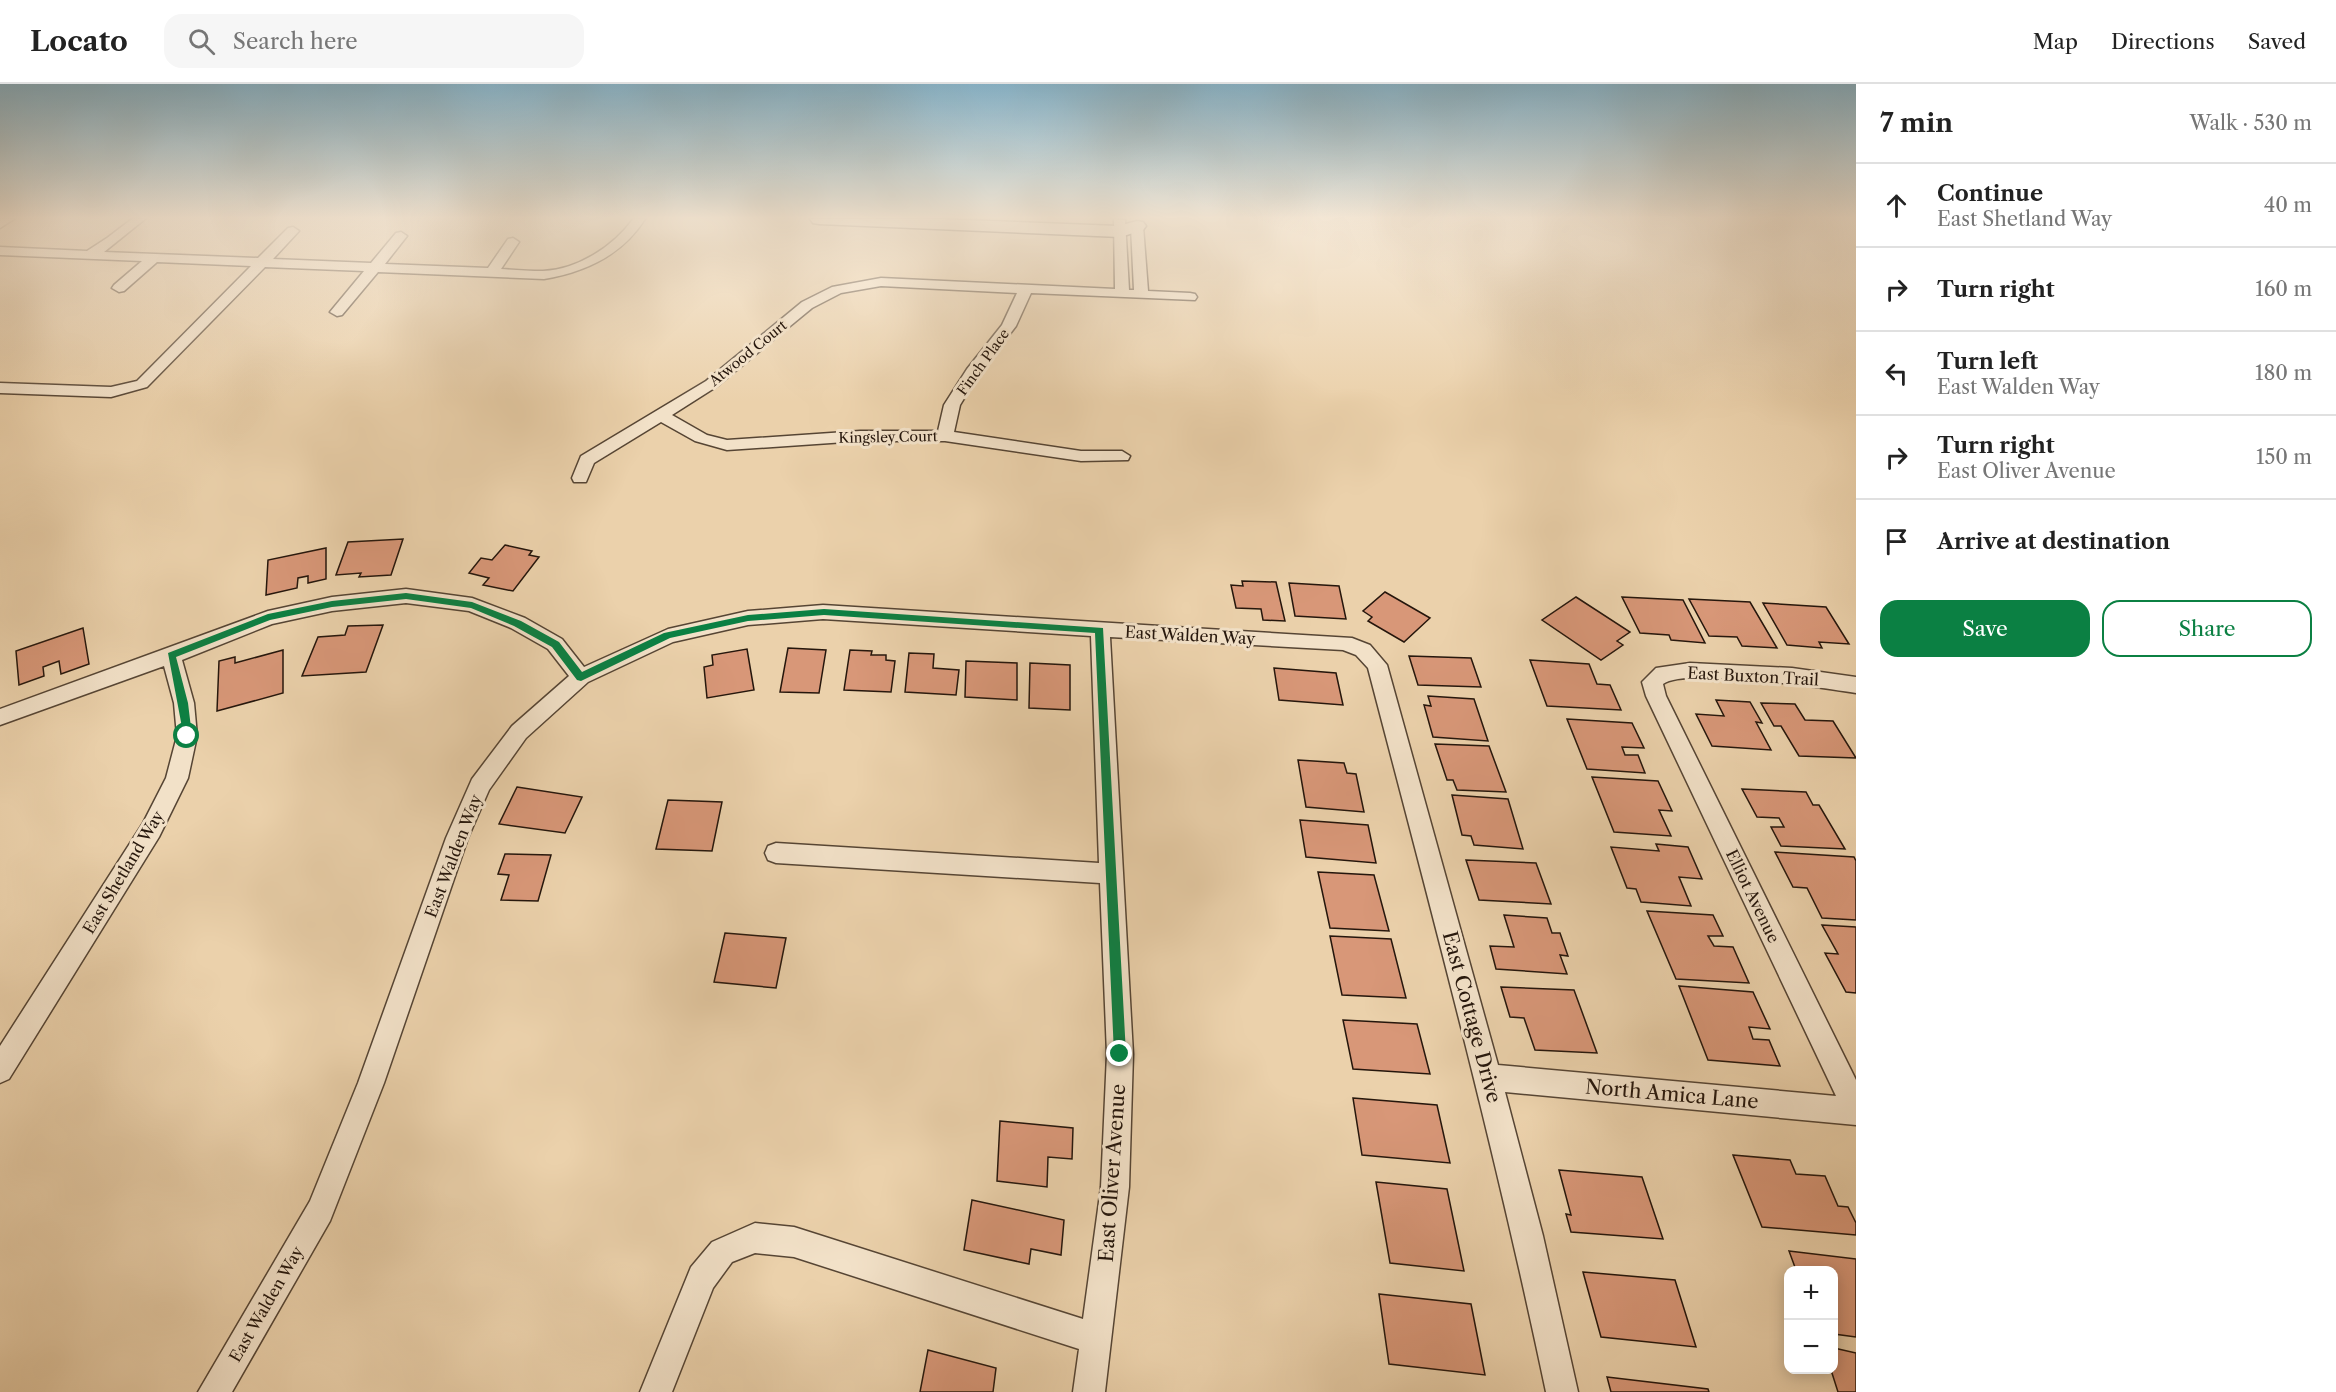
<!DOCTYPE html>
<meta charset="utf-8">
<style>
:root{--surface:#fff;--page:#f6f6f6;--text:#222;--muted:#767676;--line:#e0e0e0;--accent:#0b8043}
body{margin:0;font-family:"Libre Caslon Text",serif;background:var(--page);color:var(--text)}
.controls{position:absolute;right:18px;bottom:18px;display:grid;overflow:hidden;border-radius:12px;box-shadow:0 3px 15px #0003}
.controls button{width:54px;height:54px;display:grid;place-items:center;padding:0;border:0;border-bottom:2px solid var(--line);background:var(--surface);color:var(--text);font:30px sans-serif}
.stop{position:absolute;width:18px;height:18px;margin:-14px;border:4px solid #0b8043;border-radius:50%;background:#fff}
.stop.end{background:#0b8043;border-color:#fff;box-shadow:0 2px 6px #0008}
.list{margin:0;padding:0;list-style:none}
h2{display:flex;justify-content:space-between;align-items:center;height:78px;margin:0;padding:0 24px;font-size:26px}
h2 small{font-size:20px;font-weight:400;color:var(--muted)}
.list li{display:grid;grid-template-columns:39px 1fr auto;gap:18px;align-items:center;box-sizing:border-box;height:84px;padding:0 24px;border-top:2px solid var(--line)}
.list b{display:block;font-size:22px;white-space:nowrap}
.list p{margin:0;font-size:20px;white-space:nowrap;color:var(--muted)}
.list em{font-size:20px;font-style:normal;color:var(--muted)}
.actions{display:flex;gap:12px;padding:18px 24px}
.actions a{flex:1;padding:14px 0;border:2px solid var(--accent);border-radius:18px;text-align:center;font-size:21px;color:var(--accent)}
.actions .main{background:var(--accent);color:#fff}
.icon{flex:none;width:33px;height:33px;fill:none;stroke:currentColor;stroke-width:2;stroke-linecap:round;stroke-linejoin:round}
.map{position:relative;flex:none;width:1856px;height:1308px;overflow:hidden}
header{display:flex;align-items:center;gap:36px;box-sizing:border-box;height:84px;padding:0 30px;background:var(--surface);border-bottom:2px solid var(--line)}
header strong{font-size:28px}
nav{display:flex;gap:33px;margin-inline-start:auto;font-size:21px}
.search{width:420px;height:54px;background:var(--page);display:flex;align-items:center;gap:15px;box-sizing:border-box;padding:0 21px;border-radius:18px;color:var(--muted);font-size:22px}
main{display:flex}
aside{flex:1;background:var(--surface)}
.map>svg:first-child{display:block}
</style>
<header>
<strong>Locato</strong>
<div class="search"><svg class="icon" aria-label="search" viewBox="0 0 24 24"><circle cx="10" cy="10" r="6"/><path d="M15 15l6 6"/></svg>Search here</div>
<nav><a>Map</a><a>Directions</a><a>Saved</a></nav>
</header>
<main>
<div class="map">
<svg width="1856" height="1308" viewBox="0 0 1856 1308">
<rect width="100%" height="100%" fill="#ebd1ab"/>
<filter id="stains"><feTurbulence type="fractalNoise" baseFrequency=".00333" numOctaves="4"/><feColorMatrix values="0 0 0 0 .2 0 0 0 0 .09 0 0 0 0 .02 0 0 0 .5 -.17"/></filter>
<radialGradient id="worn" r=".72"><stop offset=".6" stop-color="#630" stop-opacity="0"/><stop offset="1" stop-color="#630" stop-opacity=".3"/></radialGradient>
<g fill="#d89778" stroke="#25160c" stroke-width="1.5">
<path d="M403 455 391 491 359 493 361 489 336 491 348 458Z"/>
<path d="M505 461 532 467 529 471 539 473 513 507 483 501 489 494 469 489 481 474 492 476Z"/>
<path d="M326 464V495L308 499V492L298 494 297 504 266 511 268 476Z"/>
<path d="M1242 497 1276 498 1285 537 1263 536 1261 525 1236 524 1231 501 1243 502Z"/>
<path d="M1289 499 1339 502 1346 535 1295 532Z"/>
<path d="M1385 508 1430 534 1404 558 1368 537 1372 533 1363 527Z"/>
<path d="M1576 513 1630 548 1617 557 1623 561 1601 576 1542 536Z"/>
<path d="M1622 513 1683 516 1705 559 1671 556 1669 551 1640 549Z"/>
<path d="M1689 515 1750 518 1777 564 1742 562 1737 553 1709 552Z"/>
<path d="M1763 519 1826 523 1849 560 1819 558 1822 564 1787 561Z"/>
<path d="M383 541 366 588 302 592 318 553 345 551 348 542Z"/>
<path d="M83 544 89 580 61 590 59 577 43 583 44 592 19 601 16 567Z"/>
<path d="M788 564 826 566 819 609 780 608Z"/>
<path d="M747 565 754 606 707 614 704 583 713 581 712 571Z"/>
<path d="M283 566V609L217 627 219 577 235 573V579Z"/>
<path d="M850 566 872 567 871 571H886V576L895 577 891 608 844 606Z"/>
<path d="M909 569 934 570 933 584 959 586 956 611 905 608Z"/>
<path d="M1409 572 1471 574 1481 603 1418 601Z"/>
<path d="M1530 576 1589 580 1597 600 1610 601 1621 626 1547 622Z"/>
<path d="M966 577 1017 579V616L965 613Z"/>
<path d="M1030 579 1070 581V626L1029 624Z"/>
<path d="M1274 584 1336 589 1343 621 1279 616Z"/>
<path d="M1428 612 1474 615 1488 657 1433 653 1424 621 1431 622Z"/>
<path d="M1716 616 1750 618 1762 639 1756 638 1771 666 1712 662 1696 630 1724 632Z"/>
<path d="M1761 619 1795 620 1805 636 1833 637 1856 674 1799 672 1781 642H1774Z"/>
<path d="M1567 635 1632 639 1644 664 1622 663 1625 671H1638L1645 689 1587 685Z"/>
<path d="M1435 660 1489 662 1506 708 1457 706 1453 696H1447Z"/>
<path d="M1298 676 1344 679 1347 689 1356 690 1364 728 1306 723Z"/>
<path d="M1592 693 1658 697 1672 727 1659 726 1671 752 1614 748Z"/>
<path d="M517 703 582 713 565 749 499 740Z"/>
<path d="M1742 705 1806 708 1813 721H1819L1845 765 1781 762 1771 743H1784L1779 734 1757 733Z"/>
<path d="M1452 711 1508 715 1523 765 1474 761 1471 752 1462 751Z"/>
<path d="M668 716 722 718 712 767 656 765Z"/>
<path d="M1300 736 1368 741 1376 779 1306 773Z"/>
<path d="M1656 760 1688 763 1702 795 1679 793 1691 822 1641 818 1636 805 1627 804 1611 763 1659 767Z"/>
<path d="M1775 768 1854 773 1856 777V836L1822 834 1807 804 1793 803Z"/>
<path d="M505 770 551 771 538 817 501 816 509 791 498 790Z"/>
<path d="M1466 776 1536 779 1551 820 1479 816Z"/>
<path d="M1318 788 1374 791 1389 847 1330 844Z"/>
<path d="M1647 827 1713 831 1723 852H1708L1714 862 1733 863 1749 899 1676 895Z"/>
<path d="M1504 831 1547 834 1552 849H1560L1568 872 1560 871 1567 890 1496 885 1490 862 1514 863Z"/>
<path d="M1822 841 1856 843V909L1846 908 1825 869 1838 870Z"/>
<path d="M725 849 786 854 776 904 714 898Z"/>
<path d="M1330 852 1391 855 1406 914 1342 911Z"/>
<path d="M1679 902 1753 908 1770 945 1749 943 1753 955 1769 956 1780 982 1708 976Z"/>
<path d="M1501 903 1574 906 1597 969 1535 966 1524 934 1510 933Z"/>
<path d="M1343 936 1417 940 1430 990 1353 985Z"/>
<path d="M1353 1014 1437 1021 1450 1079 1362 1071Z"/>
<path d="M1000 1037 1073 1044 1072 1075 1048 1073 1047 1103 997 1097Z"/>
<path d="M1733 1071 1790 1076 1796 1090 1825 1092 1838 1122 1848 1123 1856 1139V1151L1762 1143Z"/>
<path d="M1559 1086 1642 1093 1663 1155 1571 1148 1566 1130 1571 1131Z"/>
<path d="M1376 1098 1447 1105 1464 1187 1390 1179Z"/>
<path d="M972 1116 1064 1136 1061 1171 1031 1165 1029 1180 964 1166Z"/>
<path d="M1789 1167 1856 1175V1253L1834 1250V1186H1796Z"/>
<path d="M1583 1188 1675 1196 1696 1263 1601 1253Z"/>
<path d="M1379 1210 1471 1220 1485 1291 1389 1280Z"/>
<path d="M1834 1264 1856 1269V1308H1838L1831 1286H1834Z"/>
<path d="M928 1266 996 1284 993 1308H920Z"/>
<path d="M1607 1293 1708 1305 1709 1308H1611Z"/>
</g>
<g fill="none" stroke-linecap="round" stroke-linejoin="round">
<defs>
<g id="street">
<path d="M0 135H14L0 144Z"/>
<path d="M132 135H145L104 168 258 174 288 144 293 143 299 147 273 175 371 179 396 149 401 148 407 152 385 180 488 184 508 155 513 154 519 158 501 185C515 186 529 187 543 187 577 186 614 162 633 135H645C622 171 586 188 544 195L378 188 342 231 337 232 330 228 364 187 265 183 147 303 111 313 0 309V299L111 303 137 297 251 182 157 178 124 207 119 208 112 204 114 201 142 177 0 171V163L87 167 107 154Z"/>
<path d="M1114 135 1125 136 1129 206H1134L1131 142 1137 138 1143 142 1148 207 1190 209 1195 210 1197 213 1195 216 1031 209 1016 242 979 290 960 321 954 348 1081 367H1122L1130 372 1128 376 1081 377 945 357H860L727 366 695 357 661 338 594 379 586 398H574L572 394 581 372 706 297 802 218 832 203 881 194 1115 205ZM881 202 1017 209 1002 241 967 285 944 321 938 347H860L727 356 707 351 672 331 716 303 812 224 841 209Z"/>
<path d="M406 505 472 514 525 534 562 555 584 583 668 545 748 527 823 521 1352 554 1370 561 1387 581 1498 981 1836 1012 1646 612 1642 598 1656 584 1690 579 1792 584 1856 593V609C1824 604 1684 583 1663 600L1666 612 1856 996V1041L1505 1008 1543 1152 1578 1308H1546C1495 1064 1431 825 1368 584L1356 571 1343 566 1110 553 1133 970 1129 1103 1105 1308H1073L1079 1265 794 1173 755 1169 732 1178 713 1204 672 1308H640L691 1183 712 1158 755 1139 794 1143 1083 1235 1101 1103 1107 970 1100 799 776 779 768 776 765 769 768 762 776 759 1099 779 1091 552 823 535 748 541 673 558 588 598 526 654 489 706 468 754 384 999 330 1137 232 1308H198L310 1117 358 999 446 754 472 695 512 642 569 592 548 565 511 544 469 527 406 519 332 527 272 540 182 576 194 619 197 652 188 694 159 753 9 995 0 999V962L143 739 166 694 177 652 174 619 164 582 0 641V625L268 527 332 513Z"/>
</g>
<path id="secondary" d="M810 135H939L1118 142 1137 137 1143 138 1146 142 1143 146 1120 153 819 140 813 139Z"/>
</defs>
<use href="#street" stroke="#564534" stroke-width="3"/>
<use href="#secondary" stroke="#25160c" stroke-width="3"/>
<use href="#street" fill="#f2e1c8" fill-rule="evenodd"/>
<use href="#secondary" fill="#f2e1c8" fill-rule="evenodd"/>
</g>
<linearGradient id="sky" x2="0" y2="1"><stop stop-color="#88b6cd"/><stop offset="0.42" stop-color="#f6ead9"/><stop offset="1" stop-color="#f6ead9" stop-opacity="0"/></linearGradient>
<rect width="1856" height="318" fill="url(#sky)"/>
<path fill="#0b8043" d="M406 509 472 518 521 537 559 558 582 588 664 549 748 531 824 525 1103 544 1126 970 1124 974H1115L1114 970 1095 549 824 531 748 537 670 554 581 597 577 596 552 563 514 542 471 524 406 515 332 523 270 536 176 573 188 619 192 652 190 654H184L168 569 268 530 332 517Z"/>
<g text-anchor="middle" stroke-width="6" stroke-linejoin="round" paint-order="stroke">
<g font-size="14" fill="#25160c" stroke="#f2e1c8">
<text transform="translate(748 269) rotate(-39)" y="5">Atwood Court</text>
<text transform="translate(983 278) rotate(-54)" y="5">Finch Place</text>
<text transform="translate(888 353) rotate(-1)" y="5">Kingsley Court</text>
</g>
<g font-size="16" fill="#25160c" stroke="#f2e1c8">
<text transform="translate(1190 551) rotate(3)" y="6">East Walden Way</text>
<text transform="translate(1753 592) rotate(3)" y="6">East Buxton Trail</text>
<text transform="translate(453 772) rotate(-69)" y="6">East Walden Way</text>
<text transform="translate(123 788) rotate(-59)" y="6">East Shetland Way</text>
<text transform="translate(1753 812) rotate(64)" y="6">Elliot Avenue</text>
<text transform="translate(266 1220) rotate(-60)" y="6">East Walden Way</text>
</g>
<g font-size="20" fill="#25160c" stroke="#f2e1c8">
<text transform="translate(1472 933) rotate(75)" y="7">East Cottage Drive</text>
<text transform="translate(1672 1010) rotate(5)" y="7">North Amica Lane</text>
<text transform="translate(1112 1089) rotate(-86)" y="7">East Oliver Avenue</text>
</g>
</g>
<rect width="100%" height="100%" filter="url(#stains)"/>
<rect width="100%" height="100%" fill="url(#worn)"/>
</svg>
<div class="controls">
<button>+</button>
<button>−</button>
</div>
<div class="stop" style="left:187px;top:652px"></div>
<div class="stop end" style="left:1120px;top:970px"></div>
</div>
<aside>
<h2>7 min<small>Walk · 530 m</small></h2>
<ul class="list">
<li><svg class="icon" aria-label="ahead" viewBox="0 0 24 24"><path d="M12 20V5M6 11l6-6 6 6"/></svg><div><b>Continue</b><p>East Shetland Way</p></div><em>40 m</em></li>
<li><svg class="icon" aria-label="right" viewBox="0 0 24 24"><path d="M7 20v-9h11M14 6l5 5-5 5"/></svg><div><b>Turn right</b></div><em>160 m</em></li>
<li><svg class="icon" aria-label="left" viewBox="0 0 24 24"><path d="M17 20v-9H6M10 6l-5 5 5 5"/></svg><div><b>Turn left</b><p>East Walden Way</p></div><em>180 m</em></li>
<li><svg class="icon" aria-label="right" viewBox="0 0 24 24"><path d="M7 20v-9h11M14 6l5 5-5 5"/></svg><div><b>Turn right</b><p>East Oliver Avenue</p></div><em>150 m</em></li>
<li><svg class="icon" aria-label="arrive" viewBox="0 0 24 24"><path d="M6 21V4h12l-3 4 3 4H6"/></svg><div><b>Arrive at destination</b></div></li>
</ul>
<div class="actions"><a class="main">Save</a><a>Share</a></div>
</aside>
</main>
